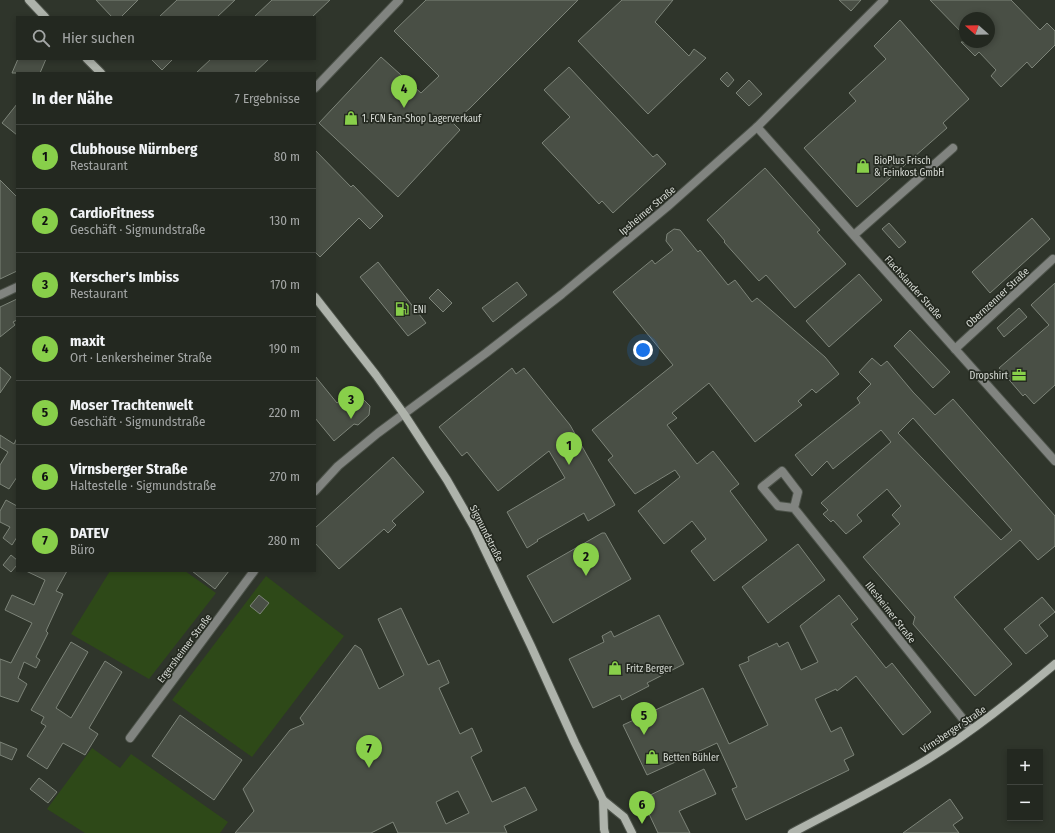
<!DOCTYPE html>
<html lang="de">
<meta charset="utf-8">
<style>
:root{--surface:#232820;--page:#2f342d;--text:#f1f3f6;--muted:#a3a6a5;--line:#40443e;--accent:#88cf4a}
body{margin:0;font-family:"Fira Sans Condensed",sans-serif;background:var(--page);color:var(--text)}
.controls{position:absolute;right:12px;bottom:12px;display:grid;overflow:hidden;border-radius:0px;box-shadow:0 2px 6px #0003}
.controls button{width:36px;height:36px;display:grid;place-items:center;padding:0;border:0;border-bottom:1px solid var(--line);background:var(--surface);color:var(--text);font:20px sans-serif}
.compass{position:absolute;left:959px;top:12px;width:36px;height:36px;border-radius:50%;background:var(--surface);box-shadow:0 2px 6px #0003;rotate:290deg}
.you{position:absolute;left:643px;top:350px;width:14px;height:14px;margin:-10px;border:3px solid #fff;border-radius:50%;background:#1a73e8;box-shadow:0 0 0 6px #1a73e833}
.badge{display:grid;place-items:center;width:26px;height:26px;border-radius:50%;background:var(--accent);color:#111;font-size:13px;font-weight:700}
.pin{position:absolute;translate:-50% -33px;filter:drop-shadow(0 1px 2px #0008)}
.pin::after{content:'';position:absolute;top:21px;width:14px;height:12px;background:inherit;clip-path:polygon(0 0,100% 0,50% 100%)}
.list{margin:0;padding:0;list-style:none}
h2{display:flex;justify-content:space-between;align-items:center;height:52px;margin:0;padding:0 16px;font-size:17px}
h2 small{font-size:13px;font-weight:400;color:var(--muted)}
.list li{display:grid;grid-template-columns:26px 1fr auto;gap:12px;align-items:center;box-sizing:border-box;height:64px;padding:0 16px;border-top:1px solid var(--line)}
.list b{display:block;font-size:15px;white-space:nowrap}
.list p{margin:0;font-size:13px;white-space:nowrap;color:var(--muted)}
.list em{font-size:13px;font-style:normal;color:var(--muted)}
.icon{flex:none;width:22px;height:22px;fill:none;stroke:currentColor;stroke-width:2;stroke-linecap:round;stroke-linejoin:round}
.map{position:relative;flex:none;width:1055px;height:833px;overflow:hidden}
.search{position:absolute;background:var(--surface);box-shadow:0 2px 6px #0003;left:16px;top:16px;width:300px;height:44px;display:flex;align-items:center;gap:10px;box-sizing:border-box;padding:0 14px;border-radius:0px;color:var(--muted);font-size:15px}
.panel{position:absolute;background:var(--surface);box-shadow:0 2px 6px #0003;left:16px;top:72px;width:300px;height:500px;border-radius:0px}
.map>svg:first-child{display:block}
</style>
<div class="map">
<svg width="1055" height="833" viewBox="0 0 1055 833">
<rect width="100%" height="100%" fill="#2f352b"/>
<g fill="#2e4918">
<path d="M110 571H185L216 593 149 679 71 634Z"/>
<path d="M266 576 344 636 252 757 172 700Z"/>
<path d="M92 748 120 768 131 754 228 822 220 833H85L47 809Z"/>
</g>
<g fill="#494f45" stroke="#7d8479" fill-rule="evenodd">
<path d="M96 0H138L121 17H112Z"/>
<path d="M177 0H235L217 17H159Z"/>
<path d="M272 0H330L312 17H254Z"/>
<path d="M426 0H578L470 108 453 123 460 130 398 197 319 123 381 57 421 93 439 76 394 31Z"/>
<path d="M622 0H673L655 22 689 56 694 49 706 58 648 114 578 41Z"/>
<path d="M839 0H861L851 11Z"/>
<path d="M930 0H1011L1040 30 1047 23 1055 31V45L1032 68 1027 62 1001 87 991 76 996 70 979 52 975 56 961 42H989V18H965V36Z"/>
<path d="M900 20 969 99 943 123 947 128 857 207 804 148 856 101 849 93 886 59 874 46Z"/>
<path d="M18 59H46L40 73H12Z"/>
<path d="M151 59H173L162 70Z"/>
<path d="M211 59H269L254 73H196Z"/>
<path d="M569 67 653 157 657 154 666 164 613 213 602 201 599 204 542 143 570 117 544 90Z"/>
<path d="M727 72 734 80 728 87 720 79Z"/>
<path d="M749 80 762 94 749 106 736 93Z"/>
<path d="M17 104V135L2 123Z"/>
<path d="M315 150 351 187 353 185 383 216 370 229 359 218 320 257 315 252Z"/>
<path d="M765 168 820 230 817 232 846 264 795 308 766 275 759 281 724 242 725 241 707 220Z"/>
<path d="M0 180 17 197V271L0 279Z"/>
<path d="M1032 218 1050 239 990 293 972 272Z"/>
<path d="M889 223 906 242 899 248 882 229Z"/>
<path d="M674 229 680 230 698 252 700 250 728 285 735 280 752 302 757 298 825 357 839 374 816 393 812 389 798 401 802 405 755 442 709 383 672 413 677 418 667 425 697 464 713 451 739 484 730 491 767 540 714 581 691 551 706 539 692 521 664 544 638 511 680 477 675 470 635 494 608 460 613 456 592 430 673 365 613 292 652 260 655 264 673 250 666 241 667 234Z"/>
<path d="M378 262 426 323 408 336 360 277Z"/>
<path d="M859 274 882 300 829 347 806 321Z"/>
<path d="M517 282 527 295 493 322 482 308Z"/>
<path d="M1055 283V385L1034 404 1025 394 1023 396 999 368 1049 325 1031 305Z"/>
<path d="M438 289 452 303 443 312 429 298Z"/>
<path d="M17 299V320L13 322 15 325 0 337V307Z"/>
<path d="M1019 308 1027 317 1004 337 997 328Z"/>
<path d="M910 330 950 372 933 388 894 346Z"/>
<path d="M872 358 881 366 887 361 913 392 935 415 953 399 1055 516V546L1038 560 1020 540 954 597 1012 664 975 696 913 624 915 617 863 557 900 524 892 515 901 506 887 489 857 515 862 521 846 534 833 520 831 522 823 514 828 510 821 503 891 442 881 430 833 469 827 461 812 476 795 455 860 403 857 398 871 384 859 372ZM913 418 1012 530 1001 540 898 433Z"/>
<path d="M0 367 11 377 0 393Z"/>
<path d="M512 368 516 374 524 368 570 425 615 505 588 521 584 513 537 540 538 541 527 548 507 512 565 478 549 451 498 491 467 452 462 456 439 427Z"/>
<path d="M315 376 337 403 348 393H357L370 406 369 415 358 425 354 424 334 441 315 418Z"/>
<path d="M0 435 14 444 17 438V477L9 489 0 484V465L8 452 0 447Z"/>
<path d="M393 457 424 492 392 521 396 525 388 533 384 529 339 569 315 543V528Z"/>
<path d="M6 500 17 506V537L12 545 3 538 10 527 0 522V511Z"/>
<path d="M602 533H605L631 579 553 623 527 576Z"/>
<path d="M798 544 825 580 768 623 742 587Z"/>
<path d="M11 555 17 560V565L11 572 3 565Z"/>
<path d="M26 571H67L56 591 63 594 46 631 48 633 36 657 40 660 36 668 24 662 18 678 27 684 18 702 0 696V659L11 663 32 623 5 610 12 595 34 605 45 580Z"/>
<path d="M192 571H229L215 589Z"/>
<path d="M259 595 269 603 260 614 250 606Z"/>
<path d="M839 595 858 619 851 624 886 668 892 663 931 712 903 735 856 676 837 691 836 689 815 699 831 732 841 727 854 755 844 760 849 770 746 820 732 789 737 787 717 743 647 775 623 725 703 688 729 744 768 725 739 665 749 661 748 657 777 643 779 647 788 642 801 670 818 662 800 626Z"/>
<path d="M1042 597 1055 612 1039 625 1048 636 1026 654 1004 629Z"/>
<path d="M401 608 428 665 439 660 449 683 439 688 460 734 472 728 482 751 471 757 492 802 525 787 537 810 504 826 507 833H398L393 822 371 833H235L254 811 243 789 290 730 304 724 300 718 355 645 361 649 379 689 404 675 378 619ZM458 791 469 813 446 824 436 802Z"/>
<path d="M659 615 684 664 647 683 649 686 622 700 620 695 593 708 569 659 604 642 602 636 611 631 614 637Z"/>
<path d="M71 642 88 652 56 708 71 718 105 661 122 672 89 728 98 734 85 755 63 743 47 769 27 756 46 726 41 723 44 717 31 710Z"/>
<path d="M180 715 242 760 214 800 152 756Z"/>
<path d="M0 742 17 749 12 760 0 755Z"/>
<path d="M704 769 716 794 679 811 690 833H658L642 799Z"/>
<path d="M39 778 57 792 48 803 30 789Z"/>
<path d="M950 799 963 818 953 825 959 833H903Z"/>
</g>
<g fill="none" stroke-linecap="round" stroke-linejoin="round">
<defs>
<g id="minor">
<path d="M315 88 399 0"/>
<path d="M757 127 1055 461"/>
<path d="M854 235 953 148"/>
<path d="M0 295 17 287"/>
<path d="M955 349 1053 259"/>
<path d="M315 491 338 466 378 433 486 353 562 294 667 207 757 127 884 0"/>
<path d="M794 508 778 506 762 487 782 471 798 492 794 508 971 729"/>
<path d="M130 738 254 571"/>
</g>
<g id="secondary">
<path d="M29 0 45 17"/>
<path d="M87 59 101 73"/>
<path d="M315 297 376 375 404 414 447 480 474 527 531 646 575 743 603 800 604 829 605 833"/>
<path d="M603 800 624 817 632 833"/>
<path d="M792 833C837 809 884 786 928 759 973 731 1014 698 1055 664"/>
</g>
</defs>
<use href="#minor" stroke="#4d534a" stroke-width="10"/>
<use href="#secondary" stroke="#4d534a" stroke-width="10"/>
<use href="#minor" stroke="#818480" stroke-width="8"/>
<use href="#secondary" stroke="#aeb3ab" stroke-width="8"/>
</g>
<defs>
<symbol id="shop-bare" viewBox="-9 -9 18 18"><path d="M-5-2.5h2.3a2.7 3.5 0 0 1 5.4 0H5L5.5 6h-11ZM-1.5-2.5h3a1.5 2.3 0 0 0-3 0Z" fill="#88cf4a" stroke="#252a21" stroke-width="2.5" paint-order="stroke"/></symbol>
<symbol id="fuel-bare" viewBox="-9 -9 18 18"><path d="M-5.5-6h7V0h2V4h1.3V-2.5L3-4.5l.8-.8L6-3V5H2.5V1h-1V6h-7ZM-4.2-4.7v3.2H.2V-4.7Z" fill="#88cf4a" stroke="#252a21" stroke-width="2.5" paint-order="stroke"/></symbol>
<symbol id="office-bare" viewBox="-9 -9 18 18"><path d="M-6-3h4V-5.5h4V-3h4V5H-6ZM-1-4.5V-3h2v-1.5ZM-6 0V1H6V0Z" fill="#88cf4a" stroke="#252a21" stroke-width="2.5" paint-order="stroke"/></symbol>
</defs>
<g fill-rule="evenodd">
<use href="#shop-bare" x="341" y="108" width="20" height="20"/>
<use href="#shop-bare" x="853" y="156" width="20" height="20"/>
<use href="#fuel-bare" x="392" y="299" width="20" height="20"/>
<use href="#office-bare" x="1009" y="365" width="20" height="20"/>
<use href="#shop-bare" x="605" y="658" width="20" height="20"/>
<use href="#shop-bare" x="642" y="747" width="20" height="20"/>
</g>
<g text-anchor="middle" stroke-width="3.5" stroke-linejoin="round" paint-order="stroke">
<g font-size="10" fill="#d7dbd5" stroke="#252a21" text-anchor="start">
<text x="362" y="122">1. FCN Fan-Shop Lagerverkauf</text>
<text x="874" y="164">BioPlus Frisch<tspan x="874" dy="12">&amp; Feinkost GmbH</tspan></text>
<text x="413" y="313">ENI</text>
<text x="1008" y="379" text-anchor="end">Dropshirt</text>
<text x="626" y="672">Fritz Berger</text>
<text x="663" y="761">Betten Bühler</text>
</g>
<g font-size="10" fill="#d7dbd5" stroke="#252a21">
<text transform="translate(647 210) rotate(-40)" y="4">Ipsheimer Straße</text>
<text transform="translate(914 287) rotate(48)" y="4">Flachslander Straße</text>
<text transform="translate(997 297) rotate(-43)" y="4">Obernzenner Straße</text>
<text transform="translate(487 533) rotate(63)" y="4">Sigmundstraße</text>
<text transform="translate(891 612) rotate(52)" y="4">Illesheimer Straße</text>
<text transform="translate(184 648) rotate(-53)" y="4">Ergersheimer Straße</text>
<text transform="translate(953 729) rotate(-34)" y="4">Virnsberger Straße</text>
</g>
</g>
</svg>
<div class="controls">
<button>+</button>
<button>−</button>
</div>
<svg class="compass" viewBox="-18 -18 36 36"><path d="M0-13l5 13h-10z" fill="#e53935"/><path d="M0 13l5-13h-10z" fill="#a3a6a5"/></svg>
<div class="you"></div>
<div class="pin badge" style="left:569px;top:465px">1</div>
<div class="pin badge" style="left:586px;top:576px">2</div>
<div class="pin badge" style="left:351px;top:419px">3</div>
<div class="pin badge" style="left:404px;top:108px">4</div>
<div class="pin badge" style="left:644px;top:735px">5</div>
<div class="pin badge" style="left:642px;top:824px">6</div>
<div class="pin badge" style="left:369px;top:768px">7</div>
<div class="search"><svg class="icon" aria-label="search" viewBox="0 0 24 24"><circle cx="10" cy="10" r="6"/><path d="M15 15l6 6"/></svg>Hier suchen</div>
<section class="panel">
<h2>In der Nähe<small>7 Ergebnisse</small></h2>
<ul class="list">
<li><span class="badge">1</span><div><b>Clubhouse Nürnberg</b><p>Restaurant</p></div><em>80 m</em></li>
<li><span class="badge">2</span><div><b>CardioFitness</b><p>Geschäft · Sigmundstraße</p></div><em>130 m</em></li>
<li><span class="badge">3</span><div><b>Kerscher's Imbiss</b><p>Restaurant</p></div><em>170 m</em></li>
<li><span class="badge">4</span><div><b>maxit</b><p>Ort · Lenkersheimer Straße</p></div><em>190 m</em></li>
<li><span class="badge">5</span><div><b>Moser Trachtenwelt</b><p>Geschäft · Sigmundstraße</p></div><em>220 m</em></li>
<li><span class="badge">6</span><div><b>Virnsberger Straße</b><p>Haltestelle · Sigmundstraße</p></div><em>270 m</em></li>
<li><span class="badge">7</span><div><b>DATEV</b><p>Büro</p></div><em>280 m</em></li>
</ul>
</section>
</div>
